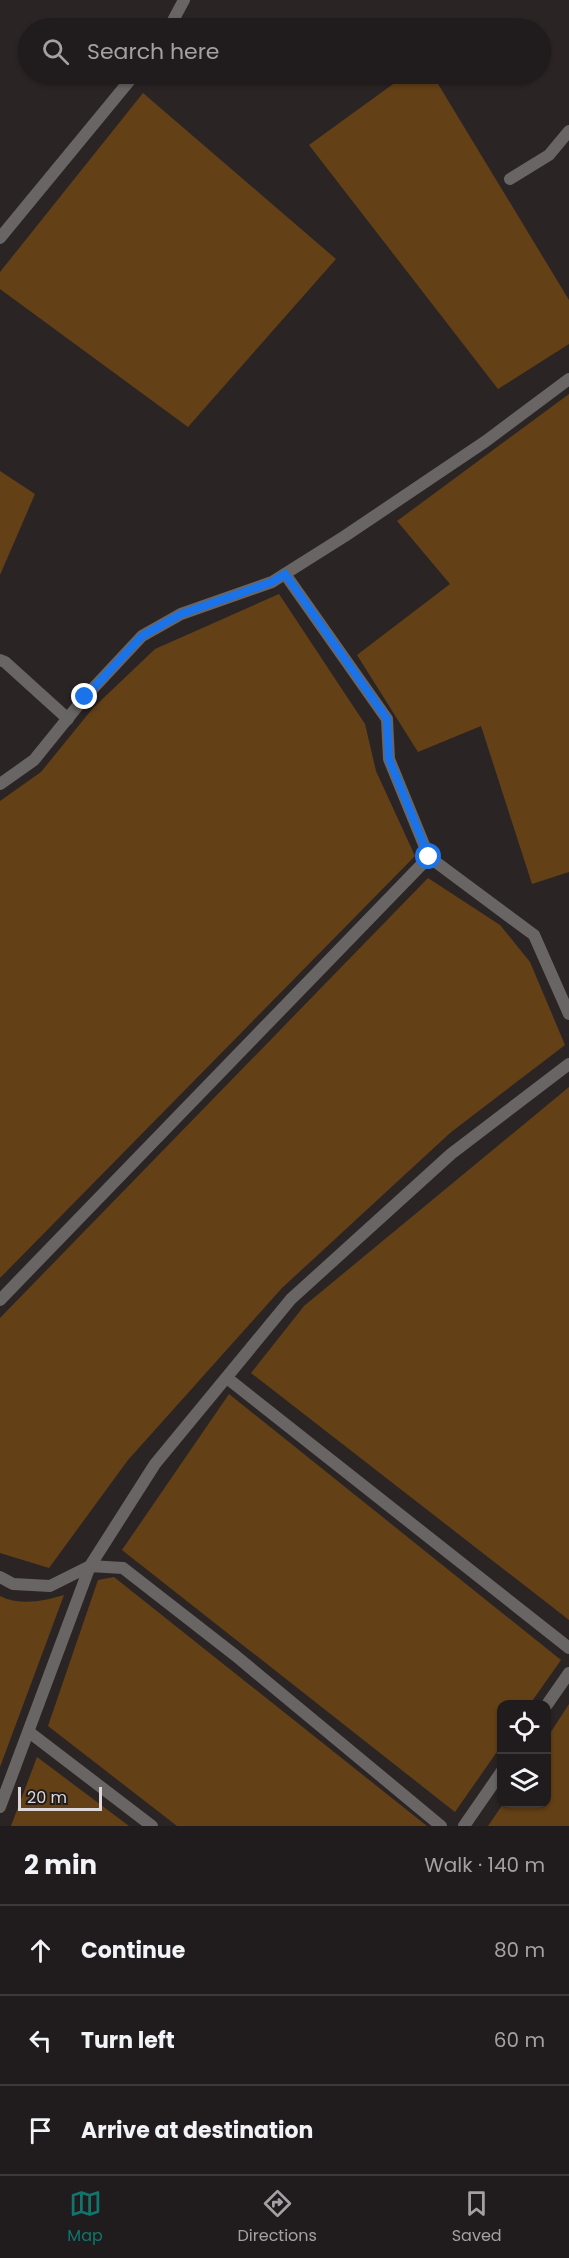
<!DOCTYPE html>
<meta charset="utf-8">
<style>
:root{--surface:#201b1c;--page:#282425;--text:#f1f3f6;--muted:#a2a1a3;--line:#3d393b;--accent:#0f766e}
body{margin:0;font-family:Poppins,sans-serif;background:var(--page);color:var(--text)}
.controls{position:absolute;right:18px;bottom:18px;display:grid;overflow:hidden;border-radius:12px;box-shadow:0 2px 4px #0004}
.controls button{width:54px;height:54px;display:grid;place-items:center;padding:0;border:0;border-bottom:2px solid var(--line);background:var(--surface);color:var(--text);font:30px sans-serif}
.scale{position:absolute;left:18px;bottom:15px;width:84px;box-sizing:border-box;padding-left:6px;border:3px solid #ddd8d9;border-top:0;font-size:16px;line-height:21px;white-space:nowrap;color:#ddd8d9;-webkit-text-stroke:4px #211b1c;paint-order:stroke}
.stop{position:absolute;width:18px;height:18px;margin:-14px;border:4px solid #1a73e8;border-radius:50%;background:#fff}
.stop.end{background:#1a73e8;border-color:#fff;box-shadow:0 2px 6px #0008}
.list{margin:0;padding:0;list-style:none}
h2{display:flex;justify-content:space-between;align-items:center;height:78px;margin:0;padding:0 24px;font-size:26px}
h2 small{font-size:20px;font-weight:400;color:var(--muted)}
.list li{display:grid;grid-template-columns:39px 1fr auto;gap:18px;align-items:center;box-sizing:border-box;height:90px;padding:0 24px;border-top:2px solid var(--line)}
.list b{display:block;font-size:22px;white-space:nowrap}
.list em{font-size:20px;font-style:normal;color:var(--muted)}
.icon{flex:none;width:33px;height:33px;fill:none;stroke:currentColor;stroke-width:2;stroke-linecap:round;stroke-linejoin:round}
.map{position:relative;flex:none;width:569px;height:1826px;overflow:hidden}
.search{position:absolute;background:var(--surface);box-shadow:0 2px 4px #0004;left:18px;right:18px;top:18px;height:66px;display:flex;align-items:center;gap:15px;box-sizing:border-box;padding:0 21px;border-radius:33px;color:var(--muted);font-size:22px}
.sheet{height:348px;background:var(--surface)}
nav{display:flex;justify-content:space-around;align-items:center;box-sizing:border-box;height:84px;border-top:2px solid var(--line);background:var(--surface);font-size:16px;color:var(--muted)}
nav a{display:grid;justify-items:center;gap:3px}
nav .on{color:var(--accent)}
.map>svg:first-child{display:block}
</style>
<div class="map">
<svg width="569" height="1826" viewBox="0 0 569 1826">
<rect width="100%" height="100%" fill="#2b2425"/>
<g fill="#644016">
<path d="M407 74H432L569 300V344L498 389 309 145Z"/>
<path d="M143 93 336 259 188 427 0 289V272Z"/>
<path d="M569 394V872L532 884 481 726 418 752 357 655 450 584 397 521Z"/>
<path d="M0 471 35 494 0 575Z"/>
<path d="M279 594 365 724 376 771 415 856 0 1278V801L41 772 93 708 155 649Z"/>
<path d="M428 878 500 925 530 962 565 1045 450 1133 282 1288 128 1460 49 1568 0 1553V1318Z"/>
<path d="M569 1087V1620L251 1373 304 1306Z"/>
<path d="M229 1394 561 1660 530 1704H502L501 1746 455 1812 122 1550Z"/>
<path d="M114 1577 427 1826H177L48 1726 98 1580Z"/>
<path d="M64 1595 0 1767V1596C20 1606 44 1601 64 1595Z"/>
<path d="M569 1704V1826H488L503 1804H546L547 1738Z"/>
<path d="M37 1757 129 1826H11Z"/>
</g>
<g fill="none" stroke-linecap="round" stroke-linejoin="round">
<g stroke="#686564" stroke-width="12">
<path d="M169 28 184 0"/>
<path d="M510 179 549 155 569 131"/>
<path d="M0 238 135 74"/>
<path d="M0 660 5 662 68 719"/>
<path d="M0 784 34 760 85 697 142 636 181 614 272 582 345 536 486 441 569 379"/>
<path d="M429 857 534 935 569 1014"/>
<path d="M0 1300 429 857 389 759 387 719 285 574"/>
<path d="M227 1378 569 1648"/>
<path d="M0 1577 13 1584 50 1586 90 1566 155 1464 291 1299 451 1154 569 1064"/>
<path d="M546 1706 569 1673"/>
<path d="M29 1732 152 1826"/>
<path d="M0 1807 90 1566 123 1568 236 1656 441 1826"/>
<path d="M464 1826 502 1771"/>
</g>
</g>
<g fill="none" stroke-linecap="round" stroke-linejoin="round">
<path stroke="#1a73e8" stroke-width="8" d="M85 697 142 636 181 614 272 582 285 574 387 719 389 759 429 857"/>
</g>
</svg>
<div class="controls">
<button><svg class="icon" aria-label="locate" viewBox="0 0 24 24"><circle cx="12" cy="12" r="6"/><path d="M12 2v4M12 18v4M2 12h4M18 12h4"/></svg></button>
<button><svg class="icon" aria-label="layers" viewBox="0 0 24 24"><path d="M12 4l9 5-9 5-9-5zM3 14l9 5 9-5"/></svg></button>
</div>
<div class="scale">20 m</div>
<div class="stop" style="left:429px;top:857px"></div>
<div class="stop end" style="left:85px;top:697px"></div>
<div class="search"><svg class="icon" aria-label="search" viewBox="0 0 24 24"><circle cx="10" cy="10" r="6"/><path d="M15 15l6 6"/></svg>Search here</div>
</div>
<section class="sheet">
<h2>2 min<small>Walk · 140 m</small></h2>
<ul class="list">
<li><svg class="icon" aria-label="ahead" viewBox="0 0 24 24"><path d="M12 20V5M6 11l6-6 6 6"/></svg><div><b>Continue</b></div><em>80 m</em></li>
<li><svg class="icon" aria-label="left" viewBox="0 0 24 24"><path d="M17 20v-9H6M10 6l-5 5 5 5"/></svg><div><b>Turn left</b></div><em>60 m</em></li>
<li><svg class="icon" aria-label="arrive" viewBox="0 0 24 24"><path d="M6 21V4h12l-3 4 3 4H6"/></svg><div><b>Arrive at destination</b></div></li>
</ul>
</section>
<nav>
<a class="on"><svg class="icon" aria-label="map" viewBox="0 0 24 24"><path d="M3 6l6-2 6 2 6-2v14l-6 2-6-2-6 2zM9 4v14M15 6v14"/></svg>Map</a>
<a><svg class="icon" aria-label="directions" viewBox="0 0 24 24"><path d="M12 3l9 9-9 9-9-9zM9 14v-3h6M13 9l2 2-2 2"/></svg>Directions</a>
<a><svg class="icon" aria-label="saved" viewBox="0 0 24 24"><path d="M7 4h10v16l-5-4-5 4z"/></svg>Saved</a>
</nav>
